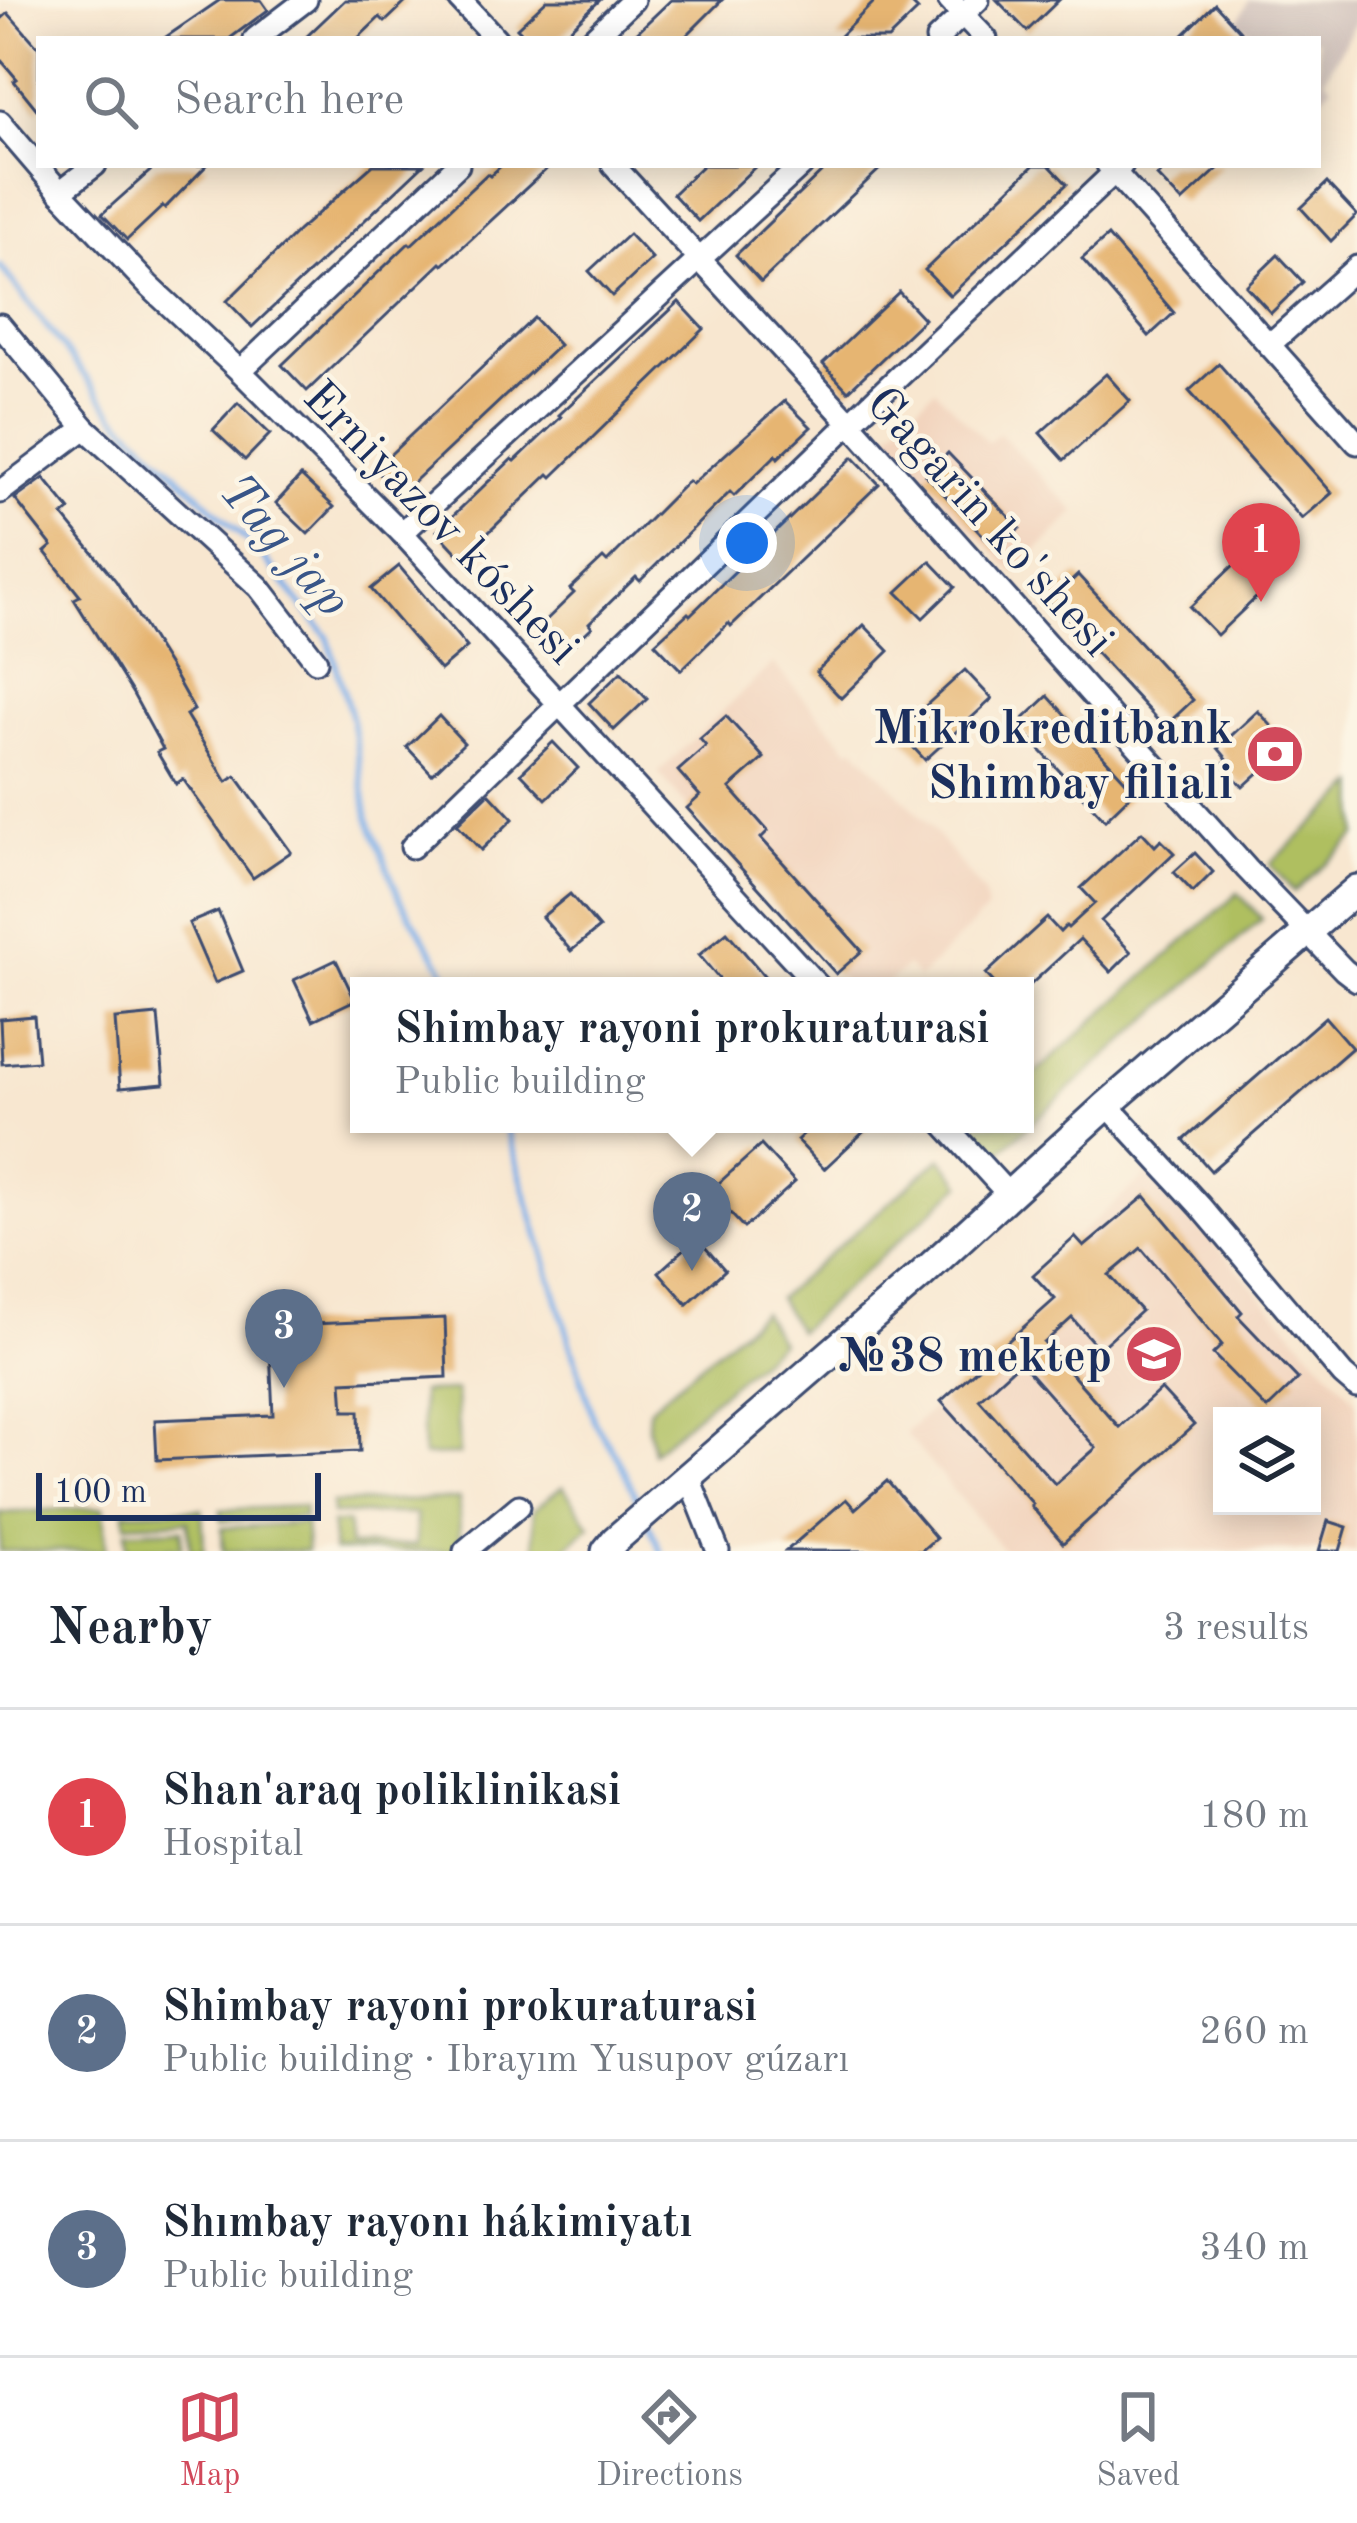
<!DOCTYPE html>
<meta charset="utf-8">
<style>
:root{--surface:#fff;--page:#f2f2f3;--text:#1f2937;--muted:#747a83;--line:#e0e1e3;--accent:#d1495b}
body{margin:0;font-family:"Old Standard TT",serif;background:var(--page);color:var(--text)}
.controls{position:absolute;right:36px;bottom:36px;display:grid;overflow:hidden;border-radius:0px;box-shadow:0 6px 30px #0003}
.controls button{width:108px;height:108px;display:grid;place-items:center;padding:0;border:0;border-bottom:3px solid var(--line);background:var(--surface);color:var(--text);font:60px sans-serif}
.scale{position:absolute;left:36px;bottom:30px;width:285px;box-sizing:border-box;padding-left:12px;border:6px solid #1b2f5e;border-top:0;font-size:33px;line-height:42px;white-space:nowrap;color:#1b2f5e;-webkit-text-stroke:9px #fcf5e5;paint-order:stroke}
.you{position:absolute;left:747px;top:543px;width:42px;height:42px;margin:-30px;border:9px solid #fff;border-radius:50%;background:#1a73e8;box-shadow:0 0 0 18px #1a73e833}
.badge{display:grid;place-items:center;width:78px;height:78px;border-radius:50%;background:var(--accent);color:#fff;font-size:39px;font-weight:700}
.pin{position:absolute;translate:-50% -99px;filter:drop-shadow(0 3px 6px #0008)}
.pin::after{content:'';position:absolute;top:63px;width:42px;height:36px;background:inherit;clip-path:polygon(0 0,100% 0,50% 100%)}
.popup{position:absolute;left:350px;top:977px;width:684px;height:156px;box-sizing:border-box;display:grid;place-content:center;border-radius:0px;background:var(--surface);filter:drop-shadow(0 3px 9px #0005);font-size:39px;white-space:nowrap;color:var(--muted)}
.popup b{font-size:45px;color:var(--text)}
.popup::after{content:'';position:absolute;left:50%;top:100%;margin-left:-24px;border:24px solid transparent;border-top-color:var(--surface)}
.list{margin:0;padding:0;list-style:none}
h2{display:flex;justify-content:space-between;align-items:center;height:156px;margin:0;padding:0 48px;font-size:51px}
h2 small{font-size:39px;font-weight:400;color:var(--muted)}
.list li{display:grid;grid-template-columns:78px 1fr auto;gap:36px;align-items:center;box-sizing:border-box;height:216px;padding:0 48px;border-top:3px solid var(--line)}
.list b{display:block;font-size:45px;white-space:nowrap}
.list p{margin:0;font-size:39px;white-space:nowrap;color:var(--muted)}
.list em{font-size:39px;font-style:normal;color:var(--muted)}
.icon{flex:none;width:66px;height:66px;fill:none;stroke:currentColor;stroke-width:2;stroke-linecap:round;stroke-linejoin:round}
.map{position:relative;flex:none;width:1357px;height:1551px;overflow:hidden}
.search{position:absolute;background:var(--surface);box-shadow:0 6px 30px #0003;left:36px;right:36px;top:36px;height:132px;display:flex;align-items:center;gap:30px;box-sizing:border-box;padding:0 42px;border-radius:0px;color:var(--muted);font-size:45px}
.sheet{height:804px;background:var(--surface)}
nav{display:flex;justify-content:space-around;align-items:center;box-sizing:border-box;height:168px;border-top:3px solid var(--line);background:var(--surface);font-size:33px;color:var(--muted)}
nav a{display:grid;justify-items:center;gap:6px}
nav .on{color:var(--accent)}
.map>svg:first-child{display:block}
</style>
<div class="map">
<svg width="1357" height="1551" viewBox="0 0 1357 1551">
<rect width="100%" height="100%" fill="#fcf5e5"/>
<filter id="ink" filterUnits="userSpaceOnUse"><feTurbulence type="fractalNoise" baseFrequency=".00833" numOctaves="2"/><feDisplacementMap in="SourceGraphic" scale="24" xChannelSelector="R" yChannelSelector="G"/><feConvolveMatrix kernelMatrix="1 2 1 2 8 2 1 2 1" color-interpolation-filters="sRGB"/></filter>
<filter id="wash" filterUnits="userSpaceOnUse"><feTurbulence type="fractalNoise" baseFrequency=".004" numOctaves="4" result="noise"/><feDisplacementMap in="SourceGraphic" scale="48" xChannelSelector="R" yChannelSelector="G"/><feGaussianBlur stdDeviation="2.7" result="paint"/><feColorMatrix in="noise" values="0 0 0 0 0 0 0 0 0 0 0 0 0 0 0 0 0 1.4 0 .05"/><feComposite in="paint" operator="in"/></filter>
<g filter="url(#wash)">
<rect width="100%" height="100%" fill="#f8e7d0"/>
<g fill="#f2d4be" fill-rule="evenodd">
<path d="M935 389 988 443 999 433 1076 512 1014 573 884 438Z"/>
<path d="M773 663 850 750 854 746 930 826 984 894 987 910 919 978 907 966 884 986H848L658 773Z"/>
<path d="M1150 1172 1357 1402V1551H1060L1055 1543 1046 1551H1004L905 1433 1054 1300 1033 1275ZM1222 1416H1312V1506H1222Z"/>
</g>
<path fill="#cfc0ba" d="M1249 0H1357V20L1325 78 1332 86 1321 98 1318 96V39H1258L1238 22Z"/>
<g fill="#afbf61" stroke="#657760" stroke-width="3">
<path d="M1357 785V836L1294 892 1270 864Z"/>
<path d="M1238 893 1262 919 997 1154 974 1128 978 1124H1025V1082Z"/>
<path d="M941 1158 962 1184 798 1331 778 1298Z"/>
<path d="M762 1312 780 1342 653 1452 648 1427 649 1408Z"/>
<path d="M456 1391 459 1455 423 1456 421 1392Z"/>
<path d="M563 1486 590 1526 562 1551H535L533 1510Z"/>
<path d="M459 1499 460 1547 454 1551H333L332 1523H348L349 1546 416 1545V1514H332V1503Z"/>
<path d="M304 1506V1517L222 1521 221 1510Z"/>
<path d="M104 1507 106 1551H0V1513Z"/>
<path d="M202 1509 204 1551H190L188 1521 126 1524 125 1512Z"/>
<path d="M305 1523 307 1551H223L222 1528Z"/>
<path d="M182 1529V1547L127 1549 126 1531Z"/>
</g>
<g fill="none" stroke-linecap="round" stroke-linejoin="round">
<g stroke="#7dafe9" stroke-width="6">
<path d="M0 266 115 415 260 553 328 638 352 719 368 818 400 899 454 986"/>
<path d="M505 1124 594 1421 619 1460 642 1509"/>
<path d="M647 1521 661 1551"/>
</g>
</g>
<g id="blocks">
<g fill="#e6b572" fill-rule="evenodd">
<path d="M220 0H261L268 10 229 39H163Z"/>
<path d="M345 0H408L385 22 380 17 357 39H304Z"/>
<path d="M547 0H600L559 39H528L517 28Z"/>
<path d="M671 0H722L683 39H630Z"/>
<path d="M876 0H908L918 10 888 39H837Z"/>
<path d="M997 0H1059L1027 31Z"/>
<path d="M1215 4 1240 31 1232 39H1179Z"/>
<path d="M8 13 39 48V112L14 81 17 79 0 59V20Z"/>
<path d="M157 165H207L165 208 163 206 127 240 102 214Z"/>
<path d="M373 165H423L252 327 227 301 299 230Z"/>
<path d="M502 165H551L443 265 441 263 307 391 282 365 409 243 411 245 487 174 490 176Z"/>
<path d="M703 165H757L698 221 673 194Z"/>
<path d="M829 165H884L761 282 736 255Z"/>
<path d="M1034 165H1049L1067 184 950 296 925 270Z"/>
<path d="M1169 165H1222L1182 202 1157 176Z"/>
<path d="M1327 183 1357 215 1331 241 1301 208Z"/>
<path d="M629 234 652 259 612 296 589 271Z"/>
<path d="M1108 236 1174 313 1149 336 1082 259Z"/>
<path d="M1278 255 1303 282 1271 313 1246 286Z"/>
<path d="M899 292 924 319 848 391 823 364Z"/>
<path d="M679 302 704 329 552 477 549 474 462 558 437 531 512 459 515 461 561 417 559 415Z"/>
<path d="M534 318 559 345 400 495 375 469Z"/>
<path d="M1219 364 1332 493 1302 519 1189 391Z"/>
<path d="M1106 374 1130 401 1064 460 1040 433Z"/>
<path d="M785 401 811 427 778 458 776 455 734 496 730 492 640 581 636 577 589 623 592 627 560 657 535 631 574 593 570 589 603 558 607 562 688 481 692 484Z"/>
<path d="M238 403 270 434 245 460 213 430Z"/>
<path d="M948 453 1020 528 997 550 926 475Z"/>
<path d="M853 457 879 484 731 626 729 623 681 670 655 643 688 613 690 615Z"/>
<path d="M301 476 334 507 308 534 276 503Z"/>
<path d="M44 478 70 510 63 516 116 581 175 676 194 710 186 715 227 782 236 776 291 852 253 878 183 779 176 784 157 752 163 749 133 694 74 599 80 596 45 552 52 546 15 499Z"/>
<path d="M1258 542 1285 570 1217 635 1190 607Z"/>
<path d="M930 561 955 587 923 618 897 592Z"/>
<path d="M399 566 467 647 440 670 371 589Z"/>
<path d="M1078 575 1193 700 1164 727 1049 602Z"/>
<path d="M864 625 889 651 841 698 816 672Z"/>
<path d="M965 670 992 699 925 760 898 731Z"/>
<path d="M621 672 647 699 614 730 589 703Z"/>
<path d="M1048 696 1135 791 1105 820 1017 725Z"/>
<path d="M1258 711 1289 745 1243 787 1222 764 1228 760 1218 748Z"/>
<path d="M439 716 464 743 432 774 407 747Z"/>
<path d="M726 716 764 758 730 788 768 831 761 838 862 951 836 974 687 808 700 796 678 771 706 746 700 739Z"/>
<path d="M553 742 578 768 546 799 521 773Z"/>
<path d="M489 793 513 819 481 850 457 824Z"/>
<path d="M1142 832 1155 846 1161 840 1174 853 1101 921 1131 952 1111 972 1080 939 1029 986H997L986 974 1047 918 1060 932 1066 926 1068 928 1095 903 1081 888Z"/>
<path d="M1195 853 1213 872 1193 892 1174 872Z"/>
<path d="M570 894 599 928 571 951 542 917Z"/>
<path d="M218 911 243 971 215 983 189 923Z"/>
<path d="M727 932 773 986H725L699 955Z"/>
<path d="M336 960 355 1000 313 1020 294 980Z"/>
<path d="M158 1015 164 1084 120 1088 115 1019Z"/>
<path d="M34 1016 38 1061 2 1064 0 1019Z"/>
<path d="M1325 1017 1352 1048 1211 1171 1184 1140Z"/>
<path d="M814 1124H872L824 1169 797 1140Z"/>
<path d="M761 1145 795 1182 744 1228 710 1191Z"/>
<path d="M1145 1196 1242 1312 1238 1316 1298 1379 1267 1409 1213 1354 1222 1345 1141 1248 1109 1275 1141 1311 1099 1349 1072 1318 1044 1343 1119 1427 1161 1389 1194 1425 1063 1543 1031 1506 1033 1504 941 1401 1055 1299 1033 1275 1075 1237 1084 1247ZM1020 1362 1096 1448 1055 1484 979 1399Z"/>
<path d="M697 1238 725 1270 687 1304 659 1272Z"/>
<path d="M445 1318 447 1377 342 1382 344 1411H359L360 1451 157 1460 155 1420 273 1415 269 1326Z"/>
<path d="M887 1481 936 1538 921 1551H786L846 1499 855 1509Z"/>
<path d="M1328 1521 1347 1527 1340 1551H1319Z"/>
</g>
</g>
</g>
<g filter="url(#ink)">
<use href="#blocks" fill-opacity="0" stroke="#3c4b6f" stroke-width="3"/>
<g fill="none" stroke-linecap="round" stroke-linejoin="round">
<defs>
<g id="minor">
<path d="M460 0 496 39"/>
<path d="M949 0 986 39"/>
<path d="M255 39 306 0"/>
<path d="M592 39 633 0"/>
<path d="M937 39 978 0"/>
<path d="M0 122 60 192 148 285 240 371 402 533 818 986"/>
<path d="M613 165 850 423 1247 869 1344 970 1357 980"/>
<path d="M1108 165 1357 443"/>
<path d="M60 192 95 165"/>
<path d="M0 325 85 428 259 587 316 661"/>
<path d="M1269 345 1357 267"/>
<path d="M240 371 458 165"/>
<path d="M0 492 85 428"/>
<path d="M402 533 802 165"/>
<path d="M412 847 850 423 1122 165"/>
<path d="M1107 1105 1200 1206 1343 1375 1357 1387"/>
<path d="M944 1124 1009 1195"/>
<path d="M689 1478 718 1551"/>
<path d="M465 1551 519 1506"/>
</g>
<path id="major" d="M606 1551 615 1540 921 1275 1107 1105 1357 889"/>
</defs>
<use href="#minor" stroke="#3c4b6f" stroke-width="27"/>
<use href="#major" stroke="#3c4b6f" stroke-width="33"/>
<use href="#minor" stroke="#fff" stroke-width="21"/>
<use href="#major" stroke="#fff" stroke-width="27"/>
</g>
</g>
<defs>
<symbol id="bank-disc" viewBox="-11 -11 22 22"><circle r="9.5" fill="#d1495b" stroke="#fcf5e5"/><path d="M-6-4H6V4H-6ZM0-2.3a2.3 2.3 0 1 0 0 4.6a2.3 2.3 0 1 0 0-4.6Z" fill="#fff"/></symbol>
<symbol id="school-disc" viewBox="-11 -11 22 22"><circle r="9.5" fill="#d1495b" stroke="#fcf5e5"/><path d="M0-5L7-2L0 1L-7-2ZM-4 1L0 2.5L4 1V4Q0 6-4 4Z" fill="#fff"/></symbol>
</defs>
<g fill-rule="evenodd">
<use href="#bank-disc" x="1242" y="721" width="66" height="66"/>
<use href="#school-disc" x="1121" y="1321" width="66" height="66"/>
</g>
<g text-anchor="middle" stroke-width="9" stroke-linejoin="round" paint-order="stroke">
<g font-size="48" fill="#1b2f5e" stroke="#fcf5e5">
<text transform="translate(992 520) rotate(48)" y="17">Gagarin ko'shesi</text>
<text transform="translate(443 521) rotate(46)" y="17">Erniyazov kóshesi</text>
</g>
<g font-size="48" font-weight="bold" fill="#1b2f5e" stroke="#fcf5e5" text-anchor="end">
<text x="1233" y="743">Mikrokreditbank<tspan x="1233" dy="55">Shimbay filiali</tspan></text>
<text x="1112" y="1371">№38 mektep</text>
</g>
<g font-size="51" font-style="italic" fill="#385588" stroke="#fcf5e5">
<text transform="translate(287 544) rotate(49)" y="18">Tag jap</text>
</g>
</g>
</svg>
<div class="controls">
<button><svg class="icon" aria-label="layers" viewBox="0 0 24 24"><path d="M12 4l9 5-9 5-9-5zM3 14l9 5 9-5"/></svg></button>
</div>
<div class="scale">100 m</div>
<div class="you"></div>
<div class="pin badge" style="left:1261px;top:602px;background:#e0444e">1</div>
<div class="pin badge" style="left:692px;top:1271px;background:#5c6f8a">2</div>
<div class="popup"><b>Shimbay rayoni prokuraturasi</b>Public building</div>
<div class="pin badge" style="left:284px;top:1388px;background:#5c6f8a">3</div>
<div class="search"><svg class="icon" aria-label="search" viewBox="0 0 24 24"><circle cx="10" cy="10" r="6"/><path d="M15 15l6 6"/></svg>Search here</div>
</div>
<section class="sheet">
<h2>Nearby<small>3 results</small></h2>
<ul class="list">
<li><span class="badge" style="background:#e0444e">1</span><div><b>Shan'araq poliklinikasi</b><p>Hospital</p></div><em>180 m</em></li>
<li><span class="badge" style="background:#5c6f8a">2</span><div><b>Shimbay rayoni prokuraturasi</b><p>Public building · Ibrayım Yusupov gúzarı</p></div><em>260 m</em></li>
<li><span class="badge" style="background:#5c6f8a">3</span><div><b>Shımbay rayonı hákimiyatı</b><p>Public building</p></div><em>340 m</em></li>
</ul>
</section>
<nav>
<a class="on"><svg class="icon" aria-label="map" viewBox="0 0 24 24"><path d="M3 6l6-2 6 2 6-2v14l-6 2-6-2-6 2zM9 4v14M15 6v14"/></svg>Map</a>
<a><svg class="icon" aria-label="directions" viewBox="0 0 24 24"><path d="M12 3l9 9-9 9-9-9zM9 14v-3h6M13 9l2 2-2 2"/></svg>Directions</a>
<a><svg class="icon" aria-label="saved" viewBox="0 0 24 24"><path d="M7 4h10v16l-5-4-5 4z"/></svg>Saved</a>
</nav>
